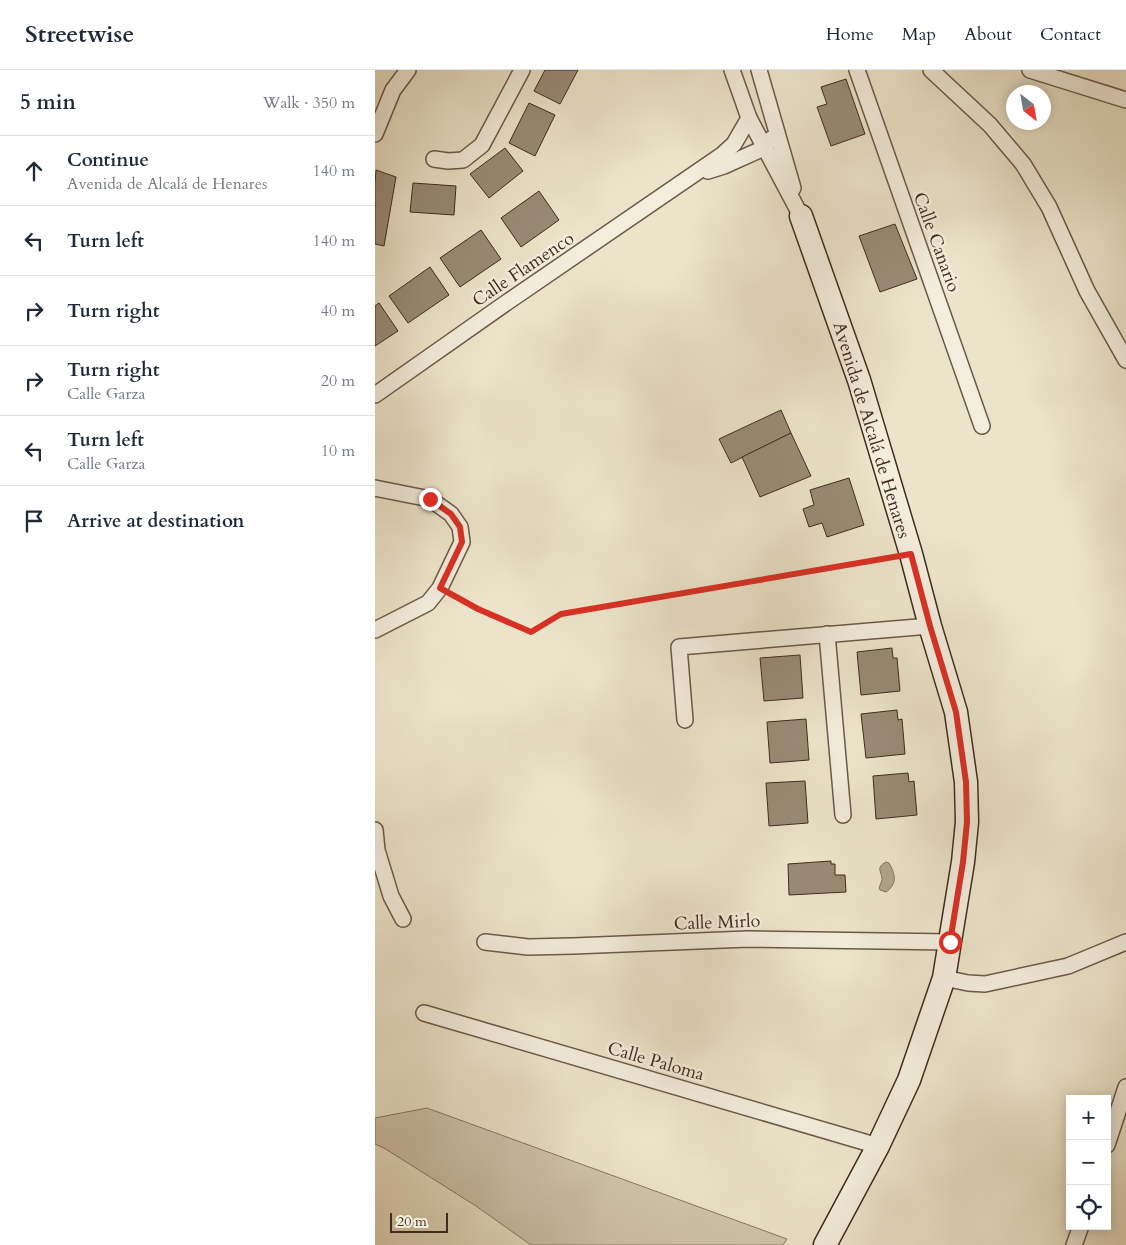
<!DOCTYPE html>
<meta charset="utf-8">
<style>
:root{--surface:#fff;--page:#f6f6f7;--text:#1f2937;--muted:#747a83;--line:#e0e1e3}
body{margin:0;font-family:Cardo,serif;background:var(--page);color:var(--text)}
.controls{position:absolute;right:15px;bottom:15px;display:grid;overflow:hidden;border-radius:0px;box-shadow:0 2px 12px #0003}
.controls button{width:45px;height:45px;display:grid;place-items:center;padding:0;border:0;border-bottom:1px solid var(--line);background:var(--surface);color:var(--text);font:25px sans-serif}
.compass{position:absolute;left:631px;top:15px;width:45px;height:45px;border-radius:50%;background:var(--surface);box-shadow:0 2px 12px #0003;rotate:149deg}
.scale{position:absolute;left:15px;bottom:12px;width:58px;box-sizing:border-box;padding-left:5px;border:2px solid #402b1d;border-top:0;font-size:14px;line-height:18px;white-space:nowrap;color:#402b1d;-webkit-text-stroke:4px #f3eddd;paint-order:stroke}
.stop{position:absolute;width:15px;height:15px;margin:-11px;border:4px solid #d93025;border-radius:50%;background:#fff}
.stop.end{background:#d93025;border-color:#fff;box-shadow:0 1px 5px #0008}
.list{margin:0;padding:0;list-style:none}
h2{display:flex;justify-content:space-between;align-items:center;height:65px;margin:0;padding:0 20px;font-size:21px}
h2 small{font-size:16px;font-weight:400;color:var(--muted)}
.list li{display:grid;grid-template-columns:32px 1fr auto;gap:15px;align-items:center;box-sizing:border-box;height:70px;padding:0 20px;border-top:1px solid var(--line)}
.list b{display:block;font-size:19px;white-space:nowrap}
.list p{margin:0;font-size:16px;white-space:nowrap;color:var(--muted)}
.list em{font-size:16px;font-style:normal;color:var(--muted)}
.icon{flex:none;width:28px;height:28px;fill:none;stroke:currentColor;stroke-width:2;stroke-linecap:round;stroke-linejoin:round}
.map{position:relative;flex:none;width:751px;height:1175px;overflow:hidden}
header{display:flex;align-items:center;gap:30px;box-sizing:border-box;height:70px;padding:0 25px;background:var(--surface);border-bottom:1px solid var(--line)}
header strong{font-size:24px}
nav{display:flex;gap:28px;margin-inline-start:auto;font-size:18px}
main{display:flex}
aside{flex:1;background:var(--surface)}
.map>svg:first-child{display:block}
</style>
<header>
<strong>Streetwise</strong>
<nav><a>Home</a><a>Map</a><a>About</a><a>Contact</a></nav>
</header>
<main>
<aside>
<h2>5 min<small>Walk · 350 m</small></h2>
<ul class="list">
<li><svg class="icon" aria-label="ahead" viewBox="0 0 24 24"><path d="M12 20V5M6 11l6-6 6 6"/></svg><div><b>Continue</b><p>Avenida de Alcalá de Henares</p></div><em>140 m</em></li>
<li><svg class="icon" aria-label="left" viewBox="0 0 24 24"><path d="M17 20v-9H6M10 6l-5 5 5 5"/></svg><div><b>Turn left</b></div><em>140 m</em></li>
<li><svg class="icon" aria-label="right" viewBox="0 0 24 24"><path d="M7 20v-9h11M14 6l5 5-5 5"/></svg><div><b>Turn right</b></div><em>40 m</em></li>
<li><svg class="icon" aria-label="right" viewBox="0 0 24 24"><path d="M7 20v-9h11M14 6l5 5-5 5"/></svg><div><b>Turn right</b><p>Calle Garza</p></div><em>20 m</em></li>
<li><svg class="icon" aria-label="left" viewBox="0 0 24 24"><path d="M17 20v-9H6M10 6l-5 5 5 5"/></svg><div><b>Turn left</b><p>Calle Garza</p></div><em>10 m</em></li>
<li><svg class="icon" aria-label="arrive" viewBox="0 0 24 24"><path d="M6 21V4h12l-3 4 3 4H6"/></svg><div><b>Arrive at destination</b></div></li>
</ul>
</aside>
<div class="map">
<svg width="751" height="1175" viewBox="0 0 751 1175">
<rect width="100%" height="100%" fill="#ece4ca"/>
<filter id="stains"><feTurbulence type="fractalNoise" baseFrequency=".004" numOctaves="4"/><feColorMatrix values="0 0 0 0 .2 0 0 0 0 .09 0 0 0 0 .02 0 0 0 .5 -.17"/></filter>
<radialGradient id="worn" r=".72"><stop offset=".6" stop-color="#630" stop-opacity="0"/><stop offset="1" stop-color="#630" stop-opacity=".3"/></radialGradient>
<path fill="#cfc5ad" stroke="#887865" d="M52 1038 412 1169 408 1175H156L101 1136 9 1078 0 1074V1048Z"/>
<path fill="#b2a58f" stroke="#847461" d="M511 792 514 793C520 803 523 814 511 822L505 820 504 818C505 815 506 813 507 810 507 801 500 798 511 792Z"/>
<g fill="#998b77" stroke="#402b1d">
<path d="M170 0H203L185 34 159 21Z"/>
<path d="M471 9 490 64 456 76 442 37 452 34 446 17Z"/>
<path d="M154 33 180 45 160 86 134 73Z"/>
<path d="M130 78 148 101 114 128 95 104Z"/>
<path d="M1 100 21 107 9 176 0 174V113Z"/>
<path d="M38 113 81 116 79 145 35 142Z"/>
<path d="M164 121 184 150 146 177 126 148Z"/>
<path d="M520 154 542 209 505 222 484 166Z"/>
<path d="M106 160 126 189 85 217 65 188Z"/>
<path d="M55 197 74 225 33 253 14 226Z"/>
<path d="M4 233 23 261 0 276V236Z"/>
<path d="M406 340 416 363 356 393 344 369Z"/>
<path d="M416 363 436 406 385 427 367 387Z"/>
<path d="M474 408 489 455 452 467 447 453 434 457 428 439 439 435 435 420Z"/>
<path d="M517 578 518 588H522L525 621 486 625 482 582Z"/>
<path d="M425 585 428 628 389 631 385 588Z"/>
<path d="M522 640 523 650 527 649 530 684 491 688 486 644Z"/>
<path d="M431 649 434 690 395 693 392 652Z"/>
<path d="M533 703 534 712 539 711 542 745 501 749 498 706Z"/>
<path d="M430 711 433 753 394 756 391 713Z"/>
<path d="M456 791V794H460V805H470L471 822 414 825 413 794Z"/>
</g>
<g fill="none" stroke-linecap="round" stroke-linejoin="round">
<defs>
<g id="street">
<path d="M357 0 374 48 426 146"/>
<path d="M384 0 418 118"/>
<path d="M482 0 607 356"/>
<path d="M556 0 615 55 648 94 674 137 712 221 751 290"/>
<path d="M655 0 751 30"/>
<path d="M0 64 18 20 33 0"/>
<path d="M59 89 73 91 88 90 107 75 147 0"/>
<path d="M333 101 349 96 389 78 396 69"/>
<path d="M0 325 131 233 347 85 359 74 374 48"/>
<path d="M0 418 55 429 76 444 85 457 87 472 65 518 53 533 0 560"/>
<path d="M452 564 468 745"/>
<path d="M310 650 304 577 555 556"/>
<path d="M0 760 2 780 16 826 28 849"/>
<path d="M110 872 153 877 198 876 373 869 575 872"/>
<path d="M569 908 593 913 610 914 693 896 751 872"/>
<path d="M49 943 503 1076"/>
<path d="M732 1075 751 1017"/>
<path d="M699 1175 706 1156"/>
</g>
<path id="secondary" d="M426 146 484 310 536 484 555 556 581 642 591 712 592 752 588 792 569 908 534 1010 503 1076 450 1175"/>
</defs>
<use href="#street" stroke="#6b5948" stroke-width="18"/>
<use href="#secondary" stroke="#402b1d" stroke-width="25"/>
<path stroke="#402b1d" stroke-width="3" stroke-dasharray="4 2.5" stroke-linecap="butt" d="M80 526 103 539 156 562 186 544 515 488"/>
<use href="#street" stroke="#f3eddd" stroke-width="15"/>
<use href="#secondary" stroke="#f3eddd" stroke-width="22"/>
</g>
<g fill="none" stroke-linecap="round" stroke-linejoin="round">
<path stroke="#d93025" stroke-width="6" d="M55 429 76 444 85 457 87 472 65 518 103 539 156 562 186 544 536 484 555 556 581 642 591 712 592 752 588 792 575 872"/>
</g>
<g text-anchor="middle" stroke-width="5" stroke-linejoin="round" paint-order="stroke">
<g font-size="18" fill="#402b1d" stroke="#f3eddd">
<text transform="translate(562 172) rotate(70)" y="6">Calle Canario</text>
<text transform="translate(148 199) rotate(-34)" y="6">Calle Flamenco</text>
<text transform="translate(497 360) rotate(73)" y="6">Avenida de Alcalá de Henares</text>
<text transform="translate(342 852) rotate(-2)" y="6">Calle Mirlo</text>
<text transform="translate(281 991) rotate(16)" y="6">Calle Paloma</text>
</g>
</g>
<rect width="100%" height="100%" filter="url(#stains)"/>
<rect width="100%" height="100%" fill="url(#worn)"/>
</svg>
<div class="controls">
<button>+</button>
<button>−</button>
<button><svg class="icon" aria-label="locate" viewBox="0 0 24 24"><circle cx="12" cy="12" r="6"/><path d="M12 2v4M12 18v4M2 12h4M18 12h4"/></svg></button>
</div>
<svg class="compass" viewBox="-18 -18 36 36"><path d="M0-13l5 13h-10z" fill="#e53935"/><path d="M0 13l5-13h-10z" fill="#747a83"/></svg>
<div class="scale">20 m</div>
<div class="stop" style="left:575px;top:872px"></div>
<div class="stop end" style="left:55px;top:429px"></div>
</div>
</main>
